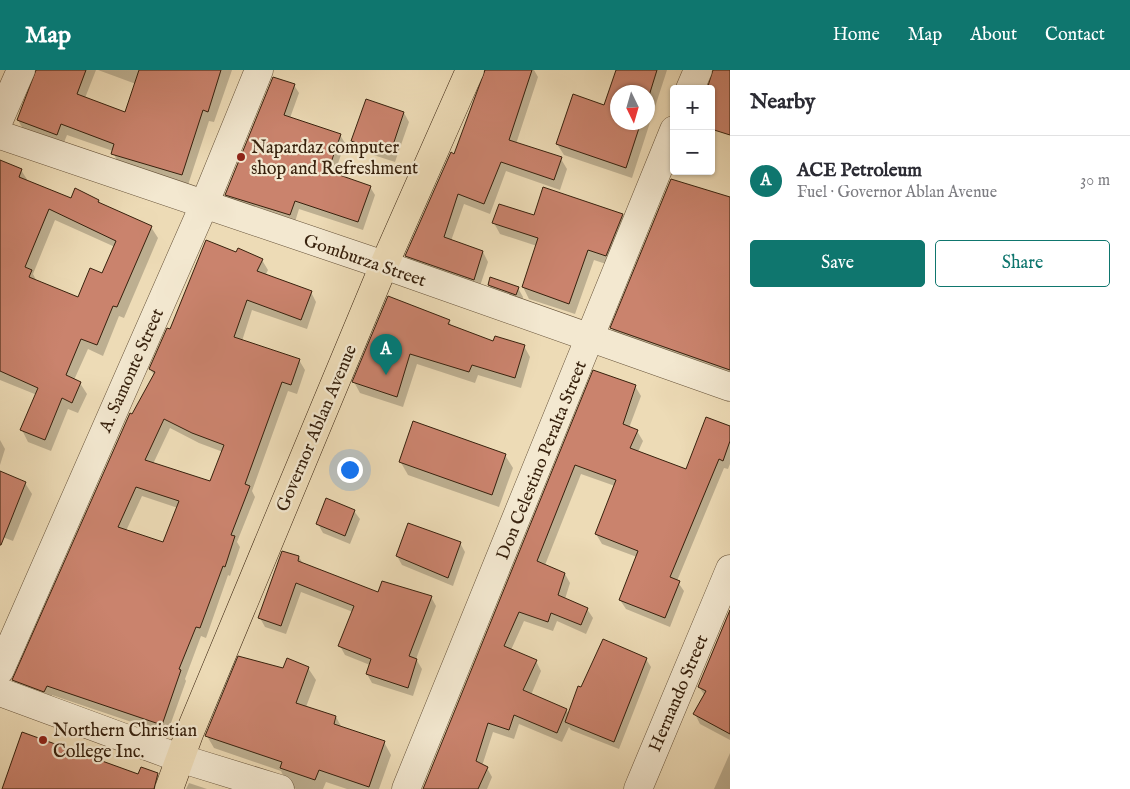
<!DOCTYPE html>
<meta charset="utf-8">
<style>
:root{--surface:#fff;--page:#f7f7f7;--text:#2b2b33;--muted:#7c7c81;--line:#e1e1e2;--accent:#0f766e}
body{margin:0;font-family:"IM FELL English",serif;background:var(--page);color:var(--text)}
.controls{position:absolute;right:15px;top:15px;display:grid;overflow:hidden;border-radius:5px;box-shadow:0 1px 4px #0004}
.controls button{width:45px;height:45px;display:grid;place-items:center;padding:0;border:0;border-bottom:1px solid var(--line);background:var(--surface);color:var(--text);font:25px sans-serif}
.compass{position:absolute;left:610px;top:15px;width:45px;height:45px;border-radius:50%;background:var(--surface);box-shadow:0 1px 4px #0004;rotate:175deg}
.you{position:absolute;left:349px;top:399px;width:18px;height:18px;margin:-12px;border:4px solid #fff;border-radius:50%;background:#1a73e8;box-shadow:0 0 0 8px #1a73e833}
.badge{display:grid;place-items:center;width:32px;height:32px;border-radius:50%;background:var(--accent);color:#fff;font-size:16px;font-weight:700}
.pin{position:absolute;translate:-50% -41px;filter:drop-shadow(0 1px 2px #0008)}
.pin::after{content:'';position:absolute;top:26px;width:18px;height:15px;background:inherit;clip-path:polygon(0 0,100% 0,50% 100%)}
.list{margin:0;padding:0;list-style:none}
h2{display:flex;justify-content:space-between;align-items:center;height:65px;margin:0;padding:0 20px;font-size:21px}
h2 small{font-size:16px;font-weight:400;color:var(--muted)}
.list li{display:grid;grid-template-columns:32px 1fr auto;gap:15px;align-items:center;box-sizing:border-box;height:90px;padding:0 20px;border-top:1px solid var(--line)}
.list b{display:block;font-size:19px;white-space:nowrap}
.list p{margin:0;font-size:16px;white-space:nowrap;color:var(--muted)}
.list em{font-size:16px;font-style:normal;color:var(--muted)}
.actions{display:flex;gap:10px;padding:15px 20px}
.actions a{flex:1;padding:11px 0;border:1px solid var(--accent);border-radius:5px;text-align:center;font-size:18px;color:var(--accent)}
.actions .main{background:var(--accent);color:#fff}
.map{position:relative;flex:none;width:730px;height:719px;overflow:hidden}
header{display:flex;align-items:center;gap:30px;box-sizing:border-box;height:70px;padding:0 25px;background:var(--accent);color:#fff}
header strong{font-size:24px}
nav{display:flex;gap:28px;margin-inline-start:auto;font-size:18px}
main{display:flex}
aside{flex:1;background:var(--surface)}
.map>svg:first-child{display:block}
</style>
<header>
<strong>Map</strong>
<nav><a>Home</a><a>Map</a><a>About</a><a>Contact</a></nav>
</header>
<main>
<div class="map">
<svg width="730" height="719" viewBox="0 0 730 719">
<rect width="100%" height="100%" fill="#eddbb6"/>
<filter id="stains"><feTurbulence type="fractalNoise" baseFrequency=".004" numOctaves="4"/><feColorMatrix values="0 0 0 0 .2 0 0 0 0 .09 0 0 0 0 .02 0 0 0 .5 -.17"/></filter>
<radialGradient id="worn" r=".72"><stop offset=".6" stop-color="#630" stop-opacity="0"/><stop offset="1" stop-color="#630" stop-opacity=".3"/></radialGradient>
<g fill="#0003" fill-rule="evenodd">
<path d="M37 0H96L85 28 126 44 136 14 98 0H232L214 52 209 51 188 115 118 94 113 81 67 65 63 75 24 61 18 50Z"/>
<path d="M486 0H534L538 7 516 74 561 89 567 99 560 120 506 101 490 144 464 134 451 171 483 182 488 192 479 219 412 196 406 186 455 85Z"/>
<path d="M618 0H667L632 108 564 85 557 74 605 36ZM618 22H648V52H618Z"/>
<path d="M294 15 299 23 290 48 340 65 345 73 334 105 370 117 375 125 363 160 299 139 295 152 231 133 226 125Z"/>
<path d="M404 43 409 52 395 92 358 80 353 71Z"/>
<path d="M0 91 21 100 28 111 71 130 99 131 101 134 151 157 158 168 124 248 119 246 103 286 88 279 74 310 80 313 87 324 78 343 68 339 51 381 28 372 22 360 37 325 0 310ZM55 150 115 177 103 204 79 229 37 212 33 204Z"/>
<path d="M730 128V308L617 268 612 258Z"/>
<path d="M622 145 628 156 612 196 594 190 575 244 529 229 523 217 537 176 500 164 494 153 534 147Z"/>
<path d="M237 184 262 190 268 200 265 206 311 222 316 232 307 259 252 240 242 271 299 290 305 300 297 324 288 321 252 421 255 427 237 472 240 477 230 506 228 505 206 568 201 566 185 609 186 611 167 664 52 625 50 631 19 620 13 610 133 346 154 305 150 299 171 261ZM170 358 199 373 223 382 210 413 153 394ZM142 426 178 438 164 473 126 461Z"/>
<path d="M489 215 518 218 523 227 521 233 494 224Z"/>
<path d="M449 251 452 257 494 273 524 276 530 287 521 318 478 305 475 313 417 294 403 337 360 323 354 312Z"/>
<path d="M594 302 635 316 641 326 629 358 637 361 643 371 638 382 687 401 730 358V394L728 399 724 398 677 511 684 521 670 557 626 539 620 530 637 487 602 474 596 464 615 416 581 404 545 495 565 504 570 513 565 529 587 539 593 548 586 564 557 551 553 561 524 551 511 580 536 591 541 601 531 625 566 640 569 644 582 619 646 589 651 597 619 679 571 660 569 657 562 672 519 654 514 669 493 662 482 696 487 698 492 707 487 719H424Z"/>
<path d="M0 370 5 379 0 395Z"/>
<path d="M505 385 513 398 499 437 408 405 400 391Z"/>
<path d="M0 403 25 413 32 424 13 471 0 466Z"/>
<path d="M354 441 360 449 350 474 323 463 318 454Z"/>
<path d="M460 473 465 482 453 516 402 495 397 486Z"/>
<path d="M299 487 303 494 379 524 431 527 436 536 416 589 422 599 413 626 372 613 367 604 370 595 345 585 340 576 353 542 301 522 286 564 265 557 260 548Z"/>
<path d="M730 540V670L700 654 695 644 705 626 699 617Z"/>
<path d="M308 598 316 610 306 637 336 647 342 658 384 672 391 685 379 719H347L326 712 323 719H296L288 715 281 701 214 678 207 666 284 600Z"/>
<path d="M730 683V719H714Z"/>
<path d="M157 704 164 719H3L139 706Z"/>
<path d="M189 713 207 719H186Z"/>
</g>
<g fill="#ca836d" stroke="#37210d" fill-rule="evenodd">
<path d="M36 0H86L77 24 125 42 139 0H221L208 42 203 40 182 105 111 84 114 74 61 54 57 65 17 50Z"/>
<path d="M485 0H532L509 70 562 87 554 110 501 92 484 134 458 124 444 167 483 181 474 210 405 186 451 82 454 84Z"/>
<path d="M616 0H657L648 29V22H618V52H641L626 98 556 74 573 24 604 35Z"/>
<path d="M713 0H730V65L711 59V19H707Z"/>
<path d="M273 7 295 14 284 45 341 64 328 101 371 116 358 152 295 131 290 145 225 125Z"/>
<path d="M366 29 404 42 390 84 351 71Z"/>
<path d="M0 90 22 99 19 107 71 128 75 118 99 130 98 132 152 156 117 237 113 236 97 275 81 269 66 305 81 312 72 333 62 328 45 370 20 360 38 318 0 301ZM49 139 116 171 102 203 90 198 78 227 29 207 32 200 25 197Z"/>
<path d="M671 109 730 127V300L610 258Z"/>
<path d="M543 117 623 144 606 186 588 180 569 234 522 217 538 168 492 153 499 134 534 145Z"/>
<path d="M206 170 236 182 238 178 263 189 257 201 312 221 301 250 247 230 234 267 300 289 291 315 282 312 245 414 250 416 231 465 235 466 225 497 223 496 200 558 196 557 179 599 181 600 162 655 47 616 44 622 12 610 130 343 132 344 155 302 149 299 167 258 170 259ZM164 349 192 363 224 375 210 411 145 390ZM136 417 179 431 163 472 118 457Z"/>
<path d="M490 207 519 217 516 225 488 215Z"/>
<path d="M388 226 450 250 448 254 493 271 495 266 525 275 515 308 472 295 469 302 410 284 397 327 352 312Z"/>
<path d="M593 300 636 315 623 354 638 360 630 378 686 399 706 347 730 356V371L723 391 719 389 670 507 680 511 665 548 619 530 638 481 595 464 616 410 575 395 537 491 565 503 558 525 588 538 581 555 551 543 548 552 519 542 504 576 537 590 523 620 567 639 557 663 514 645 509 660 488 653 476 691 488 697 478 719H423Z"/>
<path d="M413 351 506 384 492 425 399 392Z"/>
<path d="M0 401 26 412 1 475H0Z"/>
<path d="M326 428 355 440 345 466 316 454Z"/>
<path d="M408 453 461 472 448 508 396 486Z"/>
<path d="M282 481 299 486 298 491 378 522 382 511 432 526 409 586 417 589 408 618 366 604 371 589 338 576 354 536 296 513 281 556 258 548Z"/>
<path d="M730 540V664L693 644 706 621 698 617Z"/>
<path d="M603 569 647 588 614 672 565 652 578 616 581 617Z"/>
<path d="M238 586 283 598 287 588 309 597 296 633 336 646 334 654 385 671 369 717 319 700 315 710 280 698 282 692 205 666Z"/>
<path d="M22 662 138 704 141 697 158 703 154 719H2Z"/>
</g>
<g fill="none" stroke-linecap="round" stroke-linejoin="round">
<defs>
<g id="minor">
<path d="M690 19 698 0"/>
<path d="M0 48 21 0"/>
<path d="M0 65 384 195 730 317"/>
<path d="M0 600 204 135 259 0"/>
<path d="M0 622 179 688 280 719"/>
<path d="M406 719 674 60"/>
<path d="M638 719 730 499"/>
</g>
<path id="major" d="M169 719 189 664 384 195 470 0"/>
</defs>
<use href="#minor" stroke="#645037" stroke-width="29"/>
<use href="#major" stroke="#37210d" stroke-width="29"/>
<use href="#minor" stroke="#f3e8d0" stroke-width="28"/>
<use href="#major" stroke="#eddbb6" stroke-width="28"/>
</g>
<g fill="#8f2418" stroke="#f3e8d0" stroke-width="2">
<circle cx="241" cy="87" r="5"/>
<circle cx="43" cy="670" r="5"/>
</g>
<g text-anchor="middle" stroke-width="4.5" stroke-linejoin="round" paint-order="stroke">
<g font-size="18" fill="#37210d" stroke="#f3e8d0" text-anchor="start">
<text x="251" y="83">Napardaz computer<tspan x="251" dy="21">shop and Refreshment</tspan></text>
<text x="53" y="666">Northern Christian<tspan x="53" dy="21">College Inc.</tspan></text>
</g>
<g font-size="18" fill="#37210d" stroke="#f3e8d0">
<text transform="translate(365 190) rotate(19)" y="6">Gomburza Street</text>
<text transform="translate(131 300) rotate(-66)" y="6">A. Samonte Street</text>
<text transform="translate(316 358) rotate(-67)" y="6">Governor Ablan Avenue</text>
<text transform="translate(541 390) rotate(-68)" y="6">Don Celestino Peralta Street</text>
<text transform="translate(678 623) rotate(-67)" y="6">Hernando Street</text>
</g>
</g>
<rect width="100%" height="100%" filter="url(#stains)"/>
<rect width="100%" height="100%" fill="url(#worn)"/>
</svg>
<div class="controls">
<button>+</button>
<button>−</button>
</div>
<svg class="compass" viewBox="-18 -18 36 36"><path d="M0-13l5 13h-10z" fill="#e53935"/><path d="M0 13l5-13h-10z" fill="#7c7c81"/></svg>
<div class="you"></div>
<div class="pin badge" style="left:386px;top:305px">A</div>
</div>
<aside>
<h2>Nearby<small></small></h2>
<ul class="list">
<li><span class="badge">A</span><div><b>ACE Petroleum</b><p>Fuel · Governor Ablan Avenue</p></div><em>30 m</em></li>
</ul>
<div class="actions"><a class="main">Save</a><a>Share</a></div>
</aside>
</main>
